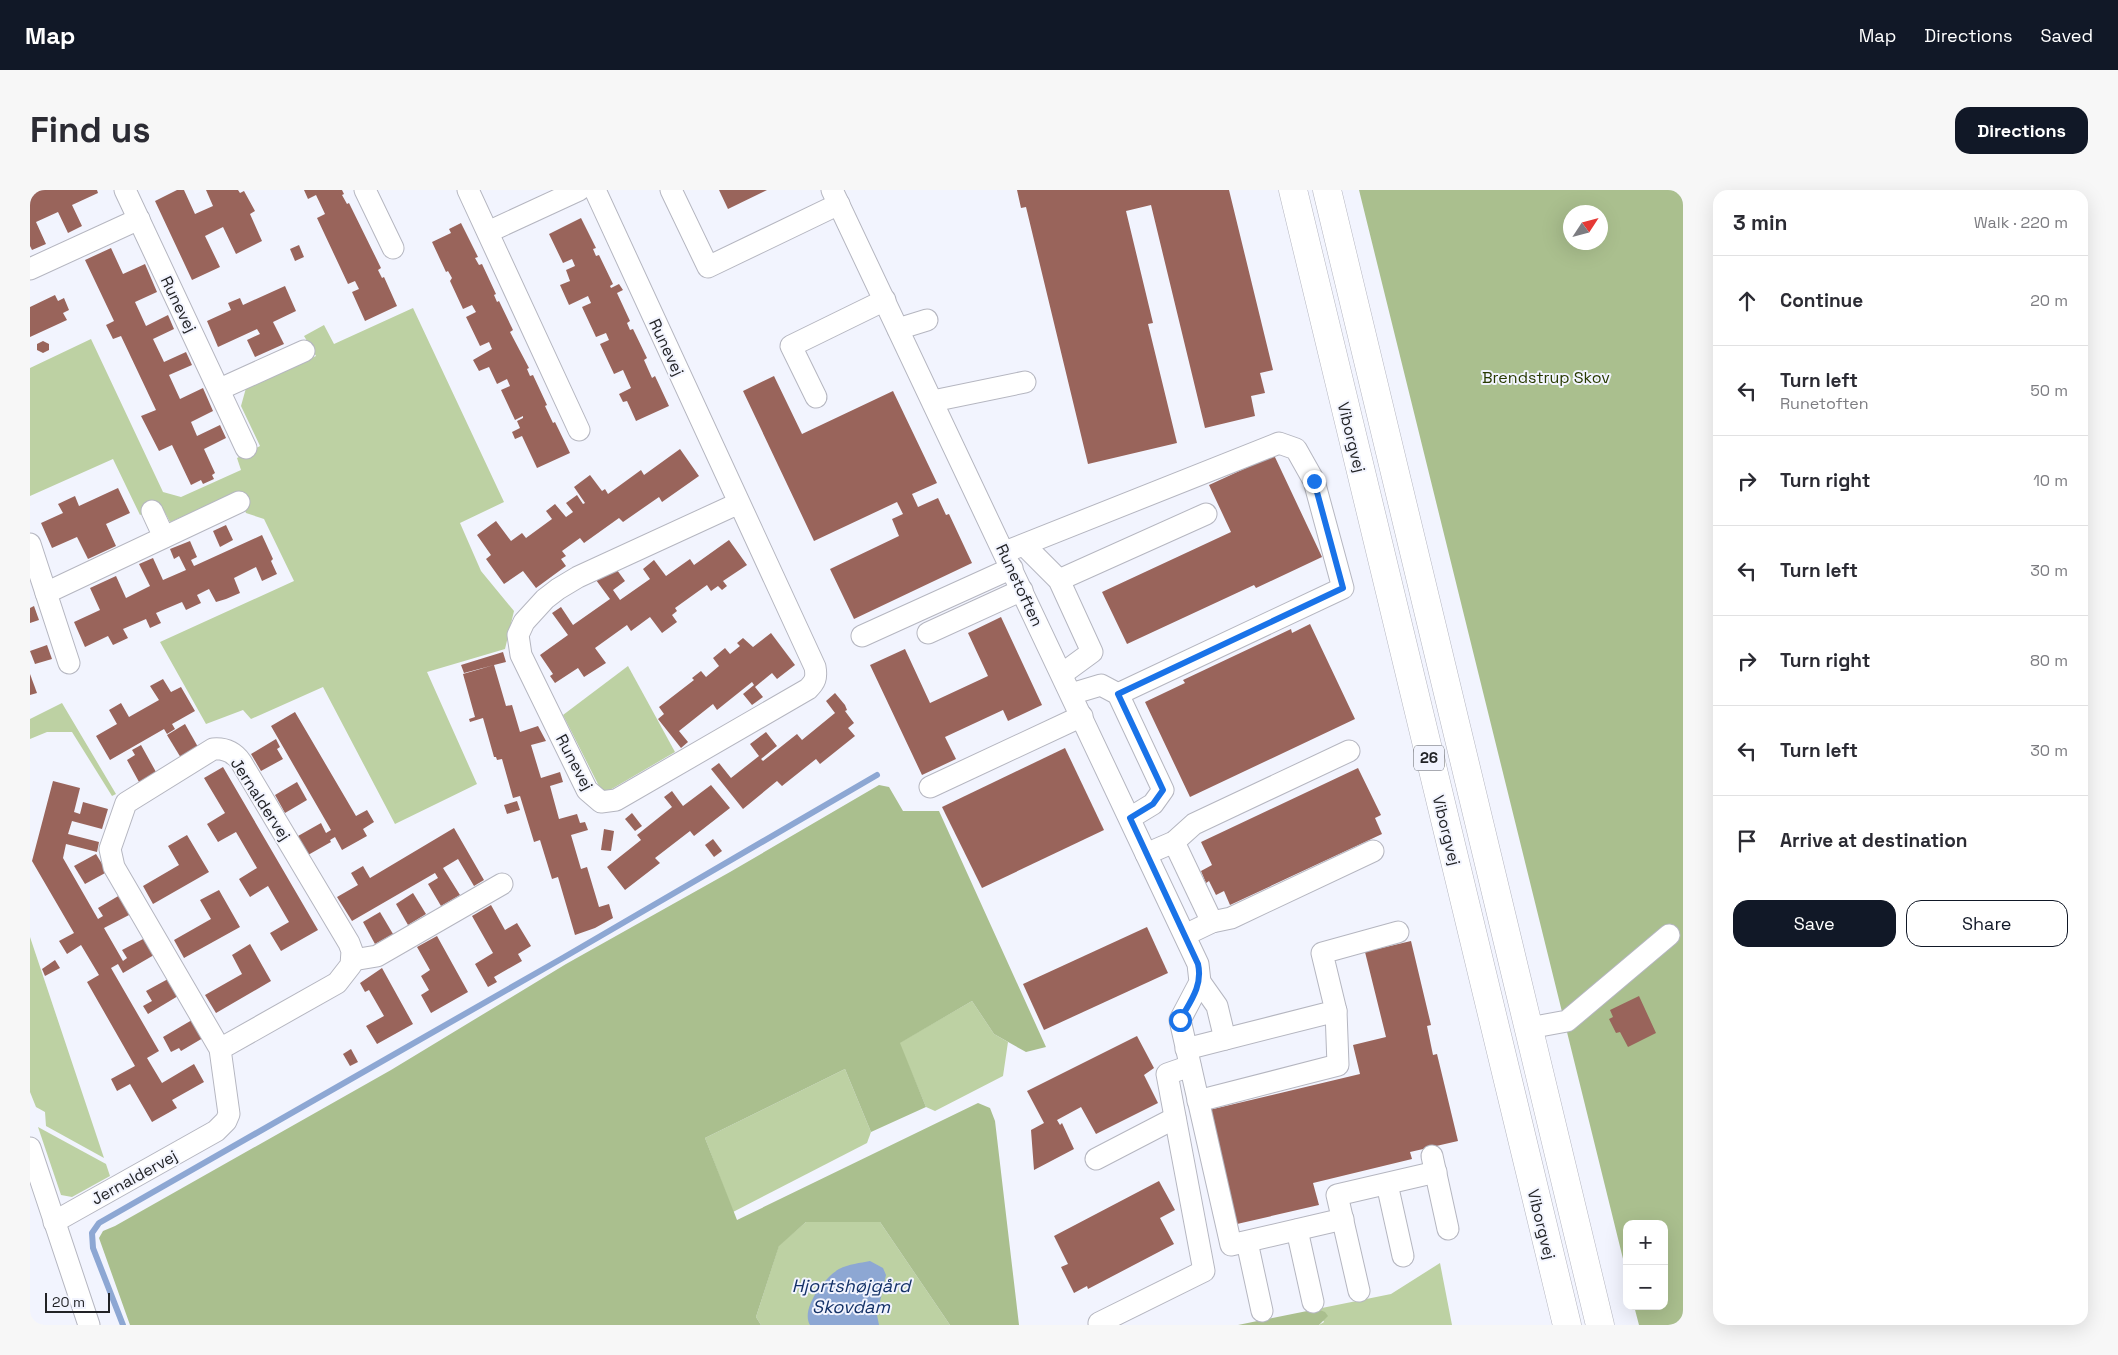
<!DOCTYPE html>
<meta charset="utf-8">
<style>
:root{--surface:#fff;--page:#f7f7f7;--text:#2b2b33;--muted:#7c7c81;--line:#e1e1e2;--accent:#111827}
body{margin:0;font-family:"Space Grotesk",sans-serif;background:var(--page);color:var(--text)}
.controls{position:absolute;right:15px;bottom:15px;display:grid;overflow:hidden;border-radius:10px;box-shadow:0 5px 20px #0002}
.controls button{width:45px;height:45px;display:grid;place-items:center;padding:0;border:0;border-bottom:1px solid var(--line);background:var(--surface);color:var(--text);font:25px sans-serif}
.compass{position:absolute;left:1533px;top:15px;width:45px;height:45px;border-radius:50%;background:var(--surface);box-shadow:0 5px 20px #0002;rotate:54deg}
.scale{position:absolute;left:15px;bottom:12px;width:65px;box-sizing:border-box;padding-left:5px;border:2px solid #222326;border-top:0;font-size:14px;line-height:18px;white-space:nowrap;color:#222326;-webkit-text-stroke:4px #f2f4fe;paint-order:stroke}
.stop{position:absolute;width:15px;height:15px;margin:-11px;border:4px solid #1a73e8;border-radius:50%;background:#fff}
.stop.end{background:#1a73e8;border-color:#fff;box-shadow:0 1px 5px #0008}
.list{margin:0;padding:0;list-style:none}
h2{display:flex;justify-content:space-between;align-items:center;height:65px;margin:0;padding:0 20px;font-size:21px}
h2 small{font-size:16px;font-weight:400;color:var(--muted)}
.list li{display:grid;grid-template-columns:32px 1fr auto;gap:15px;align-items:center;box-sizing:border-box;height:90px;padding:0 20px;border-top:1px solid var(--line)}
.list b{display:block;font-size:19px;white-space:nowrap}
.list p{margin:0;font-size:16px;white-space:nowrap;color:var(--muted)}
.list em{font-size:16px;font-style:normal;color:var(--muted)}
.actions{display:flex;gap:10px;padding:15px 20px}
.actions a{flex:1;padding:11px 0;border:1px solid var(--accent);border-radius:15px;text-align:center;font-size:18px;color:var(--accent)}
.actions .main{background:var(--accent);color:#fff}
.icon{flex:none;width:28px;height:28px;fill:none;stroke:currentColor;stroke-width:2;stroke-linecap:round;stroke-linejoin:round}
.map{position:relative;flex:none;width:1653px;height:1135px;overflow:hidden;border-radius:15px}
header{display:flex;align-items:center;gap:30px;box-sizing:border-box;height:70px;padding:0 25px;background:var(--accent);color:#fff}
header strong{font-size:24px}
nav{display:flex;gap:28px;margin-inline-start:auto;font-size:18px}
.intro{display:flex;align-items:center;justify-content:space-between;box-sizing:border-box;height:120px;padding:0 30px}
h1{margin:0;font-size:35px}
.button{padding:12px 22px;border-radius:15px;background:var(--accent);color:#fff;font-size:18px;font-weight:700}
main{display:flex;gap:30px;padding:0 30px}
aside{flex:1;background:var(--surface);border-radius:15px;box-shadow:0 5px 20px #0002}
.map>svg:first-child{display:block}
</style>
<header>
<strong>Map</strong>
<nav><a>Map</a><a>Directions</a><a>Saved</a></nav>
</header>
<div class="intro"><h1>Find us</h1><a class="button">Directions</a></div>
<main>
<div class="map">
<svg width="1653" height="1135" viewBox="0 0 1653 1135">
<rect width="100%" height="100%" fill="#f2f4fe"/>
<g fill="#bdd1a3">
<path d="M383 118 474 312 430 333 451 381 484 421 475 459 397 482 447 594 365 634 293 497 221 529 213 520 176 534 130 452 264 391 234 329 216 323 207 303 140 332 131 315 110 325 83 269 0 306V178L61 149 133 302 151 307 211 280 207 268 230 256 211 216 216 198 286 166 274 146 294 135 304 154Z"/>
<path d="M598 476 645 562 573 604 533 525Z"/>
<path d="M32 513 86 604 82 606 42 542H17L0 549V529Z"/>
<path d="M0 747 74 968 16 936 15 922 6 917 0 902Z"/>
<path d="M942 811 964 844 978 852 973 886 905 921 896 917 869 853Z"/>
<path d="M815 879 841 942 837 953 703 1022 675 948Z"/>
<path d="M8 937 76 974 80 986 42 1007 31 1005Z"/>
<path d="M776 1032H850L920 1135H731L726 1127 749 1055Z"/>
<path d="M1410 1073 1422 1135H1289L1294 1132 1287 1119 1361 1104Z"/>
</g>
<g fill="#aabf8e" fill-rule="evenodd">
<path d="M1329 0H1653V1135H1609L1604 1116H1634V1034H1597V1085ZM1540 22H1570V52H1540Z"/>
<path d="M849 595 859 597 873 621H909L1016 857 996 862 964 844 942 811 870 853 896 917 841 942 815 879 675 948 707 1030 948 913 960 918 965 931 989 1135H920L850 1032H776L749 1056 726 1127 731 1135H100L69 1048 73 1041 85 1036 361 880 536 774 700 682Z"/>
<path d="M1287 1119 1295 1122 1298 1126 1289 1135H1208Z"/>
</g>
<path fill="#8da7d3" d="M840 1071 853 1078 856 1085 847 1125 849 1135H780C770 1119 795 1087 809 1079 819 1074 830 1073 840 1071Z"/>
<g fill="none" stroke-linecap="round" stroke-linejoin="round">
<path stroke="#8da7d3" stroke-width="6" d="M93 1135 63 1058 62 1043 69 1033 531 769 847 585"/>
</g>
<g fill="#99645b">
<path d="M0 0H67L68 3 42 15 52 36 38 43 28 22 6 32 16 54 2 60 0 56Z"/>
<path d="M147 0H154L165 24 183 16 176 0H208L210 3 214 1 225 21 220 24 232 51 206 64 193 37 175 46 190 77 162 90 125 11Z"/>
<path d="M274 0H312L314 4 312 5 317 14 319 13 351 78 348 80 352 88 354 87 367 116 335 131 322 102 329 99 325 91 318 94 287 28 295 24 286 5 278 9Z"/>
<path d="M689 0H737L698 19Z"/>
<path d="M987 0H1199L1243 180 1230 183 1235 203 1221 206 1225 226 1175 238 1121 15 1096 21 1123 133 1118 134 1147 253 1058 274 996 17 991 18Z"/>
<path d="M551 28 566 58 563 59 566 66 569 65 583 94 580 96 581 98 589 94 593 100 587 103 600 131 597 133 600 140 603 139 617 168 614 170 622 188 625 186 639 216 606 231 597 211 593 212 589 204 601 198 593 180 584 184 570 154 579 150 576 143 566 147 552 117 561 113 558 106 539 115 530 95 540 91 536 80 545 76 542 69 533 73 519 44Z"/>
<path d="M431 33 448 67 445 68 449 75 452 74 466 104 464 105 467 112 469 111 483 140 480 142 499 178 497 179 500 186 503 185 517 215 515 216 523 233 525 232 540 263 507 278 492 246 485 249 482 242 490 238 487 231 493 228V226L485 230 471 200 480 196 477 189 467 194 459 177 449 181 443 170 462 159 459 152 450 156 436 127 446 122 442 115 433 119 420 91 422 88 418 81 416 82 402 52 421 43 419 39Z"/>
<path d="M269 55 274 67 265 71 260 59Z"/>
<path d="M81 58 93 84 115 74 127 102 105 112 116 136 138 125 144 139 123 149 134 172 156 162 162 175 139 185 150 209 173 198 183 221 161 232 167 246 190 235 196 248 174 259 185 283 182 285 184 289 173 294 171 290 161 295 142 255 129 261 111 226 126 220 91 146 83 149 76 135 84 131 55 70Z"/>
<path d="M255 96 266 121 243 132 254 154 225 167 217 150 230 144 227 139 188 157 177 131 201 120 198 113 210 108 213 115Z"/>
<path d="M25 105 28 111 34 108 39 120 33 123 37 130 0 147V117Z"/>
<path d="M13 151 19 154V160L13 163 7 160V154Z"/>
<path d="M744 186 772 244 863 201 907 293 882 304 888 317 908 308 916 325 919 324 942 373 824 429 800 379 869 346 862 329 873 324 867 312 784 351 713 201Z"/>
<path d="M650 259 669 286 632 312 629 307 593 332 589 328 554 353 550 348 532 361 536 366 531 369 536 376 506 398 493 381 474 394 456 369 461 365 447 345 466 331 481 351 492 343 496 348 522 329 516 321 525 314 536 327 543 322 536 313 547 305 553 314 555 313 544 297 560 285 572 301 575 299 578 304 611 280 614 285Z"/>
<path d="M1244 265 1292 367 1226 398 1224 395 1097 454 1072 402 1201 342 1179 295Z"/>
<path d="M88 298 100 323 76 334 86 356 58 369 47 347 22 358 11 333 33 323 28 314 45 306 49 316Z"/>
<path d="M196 335 203 350 190 357 183 341Z"/>
<path d="M232 345 243 369 241 371 247 384 232 391 226 377 204 388 210 403 196 409 186 412 179 399 167 405 171 413 156 420 152 412 126 423 131 433 120 438 116 429 93 439 98 448 83 455 78 446 55 457 44 432 70 420 60 398 86 386 96 408 120 396 109 374 123 368 133 390 156 380 149 366 144 369 140 359 160 351 167 367 161 370 164 376Z"/>
<path d="M699 350 717 375 693 391 697 396 692 400 688 396 681 401 677 395 645 418 647 421 642 425 647 432 632 443 620 427 601 441 597 435 565 458 576 473 554 487 548 478 525 493 520 486 523 484 510 465 538 445 522 423 531 417 543 435 580 409 566 390 587 380 595 391 583 400 590 410 620 389 613 379 624 370 636 386 660 369 664 375Z"/>
<path d="M4 416 9 430 0 433V418Z"/>
<path d="M971 427 1012 515 978 531 973 520 915 547 926 569 892 585 840 475 875 459 900 513 958 486 938 443Z"/>
<path d="M1280 434 1325 529 1160 607 1115 512 1155 493 1153 490 1261 439 1262 443Z"/>
<path d="M741 443 765 475 747 489 742 483 725 497 733 507 722 515 713 504 724 495 722 492 687 520 683 514 649 541 658 552 651 558 628 529 634 524 629 517 664 490 662 488 671 481 676 487 689 476 683 468 695 458 700 464 710 456 707 453 713 448 723 457Z"/>
<path d="M17 455 22 469 5 474 0 461Z"/>
<path d="M473 462 476 472 464 475 476 516 482 515 490 542 508 536 516 551 501 555 511 588 530 582 533 592 520 596 529 629 547 624 550 633 555 632 558 640 541 645 551 679 557 677 569 717 579 714 583 728 565 738 545 745 528 687 522 689 510 650 504 652 490 606 483 608 472 569 467 570 466 567H464L453 528 440 532 439 529 445 527 433 484 464 475 434 483 431 475Z"/>
<path d="M0 484 7 503 0 505Z"/>
<path d="M133 489 141 502 151 497 165 521 142 534 145 539 137 544 134 539 80 570 66 546 87 534 79 520 91 513 99 527 129 510 120 496Z"/>
<path d="M805 503 815 515 817 520 815 521 824 533 818 538 825 546 790 574 786 569 752 596 747 591 713 619 681 579 689 573 701 588 729 566 720 554 736 542 747 556 731 569 733 571 767 544 772 550 805 523 796 511Z"/>
<path d="M265 522 326 626 337 620 344 632 333 639 337 646 312 660 305 647 300 650 301 652 278 665 268 646 291 633 296 643 301 640 241 536Z"/>
<path d="M155 534 168 557 151 568 137 545Z"/>
<path d="M246 549 250 557 247 559 253 569 231 581 221 564Z"/>
<path d="M111 555 126 582 109 592 97 570 105 565 102 560Z"/>
<path d="M1035 558 1074 640 952 698 912 617Z"/>
<path d="M193 577 288 740 251 761 240 743 259 732 238 696 220 707 209 689 227 678 206 642 188 652 177 634 195 623 174 588Z"/>
<path d="M1328 578 1351 625 1345 628 1352 644 1200 715 1194 701 1186 705 1179 691 1176 693 1171 681 1182 675 1171 652Z"/>
<path d="M23 591 50 598 44 622 50 624 53 612 78 619 72 639 42 631 38 644 69 652 67 662 36 654 33 668 68 729 73 726 68 718 90 705 101 724 74 738 93 771 97 768 92 760 115 748 124 765 93 783 88 774 81 778 129 861 117 868 132 893 164 874 174 892 142 910 147 918 122 932 100 894 87 901 81 889 105 876 57 792 69 785 51 755 37 764 29 751 44 743 2 671Z"/>
<path d="M267 592 277 610 255 623 245 605Z"/>
<path d="M681 595 700 618 664 646 660 641 625 668 630 673 595 700 577 677 611 650 607 645 642 617 634 607 642 601 653 616Z"/>
<path d="M487 611 490 620 477 624 474 615Z"/>
<path d="M602 623 612 636 605 641 595 629Z"/>
<path d="M424 638 454 690 444 696 428 669 413 678 430 705 411 716 398 694 408 688 405 683 322 731 307 707 328 695 321 683 333 676 340 688Z"/>
<path d="M574 639 584 641 581 661 571 660Z"/>
<path d="M157 645 179 682 123 714 113 696 149 675 138 656Z"/>
<path d="M683 649 692 661 684 667 675 655Z"/>
<path d="M66 664 77 682 55 694 44 676Z"/>
<path d="M189 700 210 737 154 768 144 750 181 729 170 710Z"/>
<path d="M383 703 396 724 378 735 366 714Z"/>
<path d="M461 715 475 740 487 733 501 756 488 764 492 771 464 787 467 792 458 797 445 774 463 763 442 726Z"/>
<path d="M350 722 363 744 345 754 333 732Z"/>
<path d="M1117 737 1138 783 1014 840 993 794Z"/>
<path d="M407 746 438 802 401 823 391 805 399 800 391 786 400 780 387 757Z"/>
<path d="M1381 751 1401 835 1397 836 1403 865 1407 864 1428 951 1380 962 1382 969 1283 993 1289 1015 1207 1034 1179 920 1330 884 1323 855 1356 847 1335 762Z"/>
<path d="M220 754 241 791 186 823 175 805 212 784 202 765Z"/>
<path d="M25 770 30 778 15 786 12 779Z"/>
<path d="M352 778 383 834 347 854 336 836 354 826 339 800 335 802 330 793Z"/>
<path d="M138 789 148 806 118 824 113 816 122 811 116 801Z"/>
<path d="M1609 806 1626 843 1598 857 1590 842 1586 843 1579 829 1583 827 1580 820Z"/>
<path d="M162 830 173 848 151 861 149 858 141 862 133 847Z"/>
<path d="M1107 846 1124 878 1114 885 1128 913 1066 944 1051 917 1027 930 1030 935 1032 933 1044 959 1004 980 1001 940 1014 933 997 901Z"/>
<path d="M321 859 328 872 320 876 313 864Z"/>
<path d="M1129 991 1145 1020 1130 1028 1144 1054 1058 1099 1057 1096 1044 1103 1031 1077 1038 1074 1024 1046Z"/>
</g>
<g fill="none" stroke-linecap="round" stroke-linejoin="round">
<defs>
<g id="minor">
<path d="M95 0 216 258"/>
<path d="M335 0 363 58"/>
<path d="M438 0 549 240"/>
<path d="M565 0 785 477C787 488 785 492 778 499L586 610 571 612 557 600 491 465 488 445 494 432 515 409 528 399 548 387 709 313"/>
<path d="M641 0 678 77 809 14"/>
<path d="M802 0 1168 774 1170 792 1150 830 1201 1055 1313 1029"/>
<path d="M458 42 549 0"/>
<path d="M0 79 109 29"/>
<path d="M868 139 897 130"/>
<path d="M190 199 274 161"/>
<path d="M786 207 761 156 855 110"/>
<path d="M903 211 995 192"/>
<path d="M122 321 134 347"/>
<path d="M0 354 39 473"/>
<path d="M994 355 1029 390 1062 462 1032 484"/>
<path d="M975 362 1249 253 1266 259 1284 291 1313 398 1088 504"/>
<path d="M1029 390 1176 324"/>
<path d="M16 403 209 312"/>
<path d="M898 443 992 400"/>
<path d="M832 446 982 378"/>
<path d="M1041 504 1071 495 1088 504 1133 600 1123 614 1100 628"/>
<path d="M900 597 1052 526"/>
<path d="M1144 652 1182 732"/>
<path d="M1116 664 1144 652 1164 634 1319 561"/>
<path d="M1155 745 1182 732 1201 728 1343 661"/>
<path d="M323 770 347 766 472 694"/>
<path d="M1170 792 1187 816 1195 849"/>
<path d="M1499 838 1537 831 1639 745"/>
<path d="M1156 859 1306 821 1292 763 1368 742"/>
<path d="M1168 911 1308 875 1306 821"/>
<path d="M0 958 59 1135"/>
<path d="M1402 966 1418 1039"/>
<path d="M1066 969 1145 928"/>
<path d="M1357 994 1373 1066"/>
<path d="M24 1032 186 941 196 931 199 924 190 859 307 793 321 775 322 761 319 753 211 572C204 562 195 558 183 559L96 613 80 659 84 677 190 859"/>
<path d="M1267 1040 1283 1112"/>
<path d="M1217 1052 1232 1121"/>
<path d="M1329 1101 1307 1005 1406 982"/>
<path d="M1069 1133 1174 1081 1137 884 1160 876"/>
</g>
<g id="major">
<path d="M1263 0 1537 1135"/>
<path d="M1297 0 1570 1135"/>
</g>
</defs>
<use href="#minor" stroke="#b5b6c0" stroke-width="23"/>
<use href="#major" stroke="#b5b6c0" stroke-width="29"/>
<use href="#minor" stroke="#fff" stroke-width="21"/>
<use href="#major" stroke="#fff" stroke-width="28"/>
</g>
<g fill="none" stroke-linecap="round" stroke-linejoin="round">
<path stroke="#1a73e8" stroke-width="6" d="M1150 830C1160 812 1173 796 1168 774L1100 628 1123 614 1133 600 1088 504 1313 398 1284 291"/>
</g>
<g text-anchor="middle" stroke-width="4" stroke-linejoin="round" paint-order="stroke">
<rect fill="#f2f4fe" stroke="#606267" stroke-width="1" x="1384" y="555.5" width="30" height="25" rx="4"/>
<g font-size="15" font-weight="bold" fill="#222326">
<text x="1399" y="573">26</text>
</g>
<g font-size="16" fill="#222326" stroke="#f2f4fe">
<text transform="translate(149 114) rotate(64)" y="6">Runevej</text>
<text transform="translate(637 157) rotate(65)" y="6">Runevej</text>
<text transform="translate(1322 247) rotate(76)" y="6">Viborgvej</text>
<text transform="translate(990 395) rotate(65)" y="6">Runetoften</text>
<text transform="translate(545 572) rotate(62)" y="6">Runevej</text>
<text transform="translate(231 609) rotate(57)" y="6">Jernaldervej</text>
<text transform="translate(1417 640) rotate(76)" y="6">Viborgvej</text>
<text transform="translate(104 987) rotate(-29)" y="6">Jernaldervej</text>
<text transform="translate(1512 1034) rotate(76)" y="6">Viborgvej</text>
</g>
<g font-size="16" fill="#283a01" stroke="#f2f4fe">
<text x="1516" y="193">Brendstrup Skov</text>
</g>
<g font-size="18" font-style="italic" fill="#133167" stroke="#f2f4fe">
<text x="821" y="1102">Hjortshøjgård<tspan x="821" dy="21">Skovdam</tspan></text>
</g>
</g>
</svg>
<div class="controls">
<button>+</button>
<button>−</button>
</div>
<svg class="compass" viewBox="-18 -18 36 36"><path d="M0-13l5 13h-10z" fill="#e53935"/><path d="M0 13l5-13h-10z" fill="#7c7c81"/></svg>
<div class="scale">20 m</div>
<div class="stop" style="left:1150px;top:830px"></div>
<div class="stop end" style="left:1284px;top:291px"></div>
</div>
<aside>
<h2>3 min<small>Walk · 220 m</small></h2>
<ul class="list">
<li><svg class="icon" aria-label="ahead" viewBox="0 0 24 24"><path d="M12 20V5M6 11l6-6 6 6"/></svg><div><b>Continue</b></div><em>20 m</em></li>
<li><svg class="icon" aria-label="left" viewBox="0 0 24 24"><path d="M17 20v-9H6M10 6l-5 5 5 5"/></svg><div><b>Turn left</b><p>Runetoften</p></div><em>50 m</em></li>
<li><svg class="icon" aria-label="right" viewBox="0 0 24 24"><path d="M7 20v-9h11M14 6l5 5-5 5"/></svg><div><b>Turn right</b></div><em>10 m</em></li>
<li><svg class="icon" aria-label="left" viewBox="0 0 24 24"><path d="M17 20v-9H6M10 6l-5 5 5 5"/></svg><div><b>Turn left</b></div><em>30 m</em></li>
<li><svg class="icon" aria-label="right" viewBox="0 0 24 24"><path d="M7 20v-9h11M14 6l5 5-5 5"/></svg><div><b>Turn right</b></div><em>80 m</em></li>
<li><svg class="icon" aria-label="left" viewBox="0 0 24 24"><path d="M17 20v-9H6M10 6l-5 5 5 5"/></svg><div><b>Turn left</b></div><em>30 m</em></li>
<li><svg class="icon" aria-label="arrive" viewBox="0 0 24 24"><path d="M6 21V4h12l-3 4 3 4H6"/></svg><div><b>Arrive at destination</b></div></li>
</ul>
<div class="actions"><a class="main">Save</a><a>Share</a></div>
</aside>
</main>
